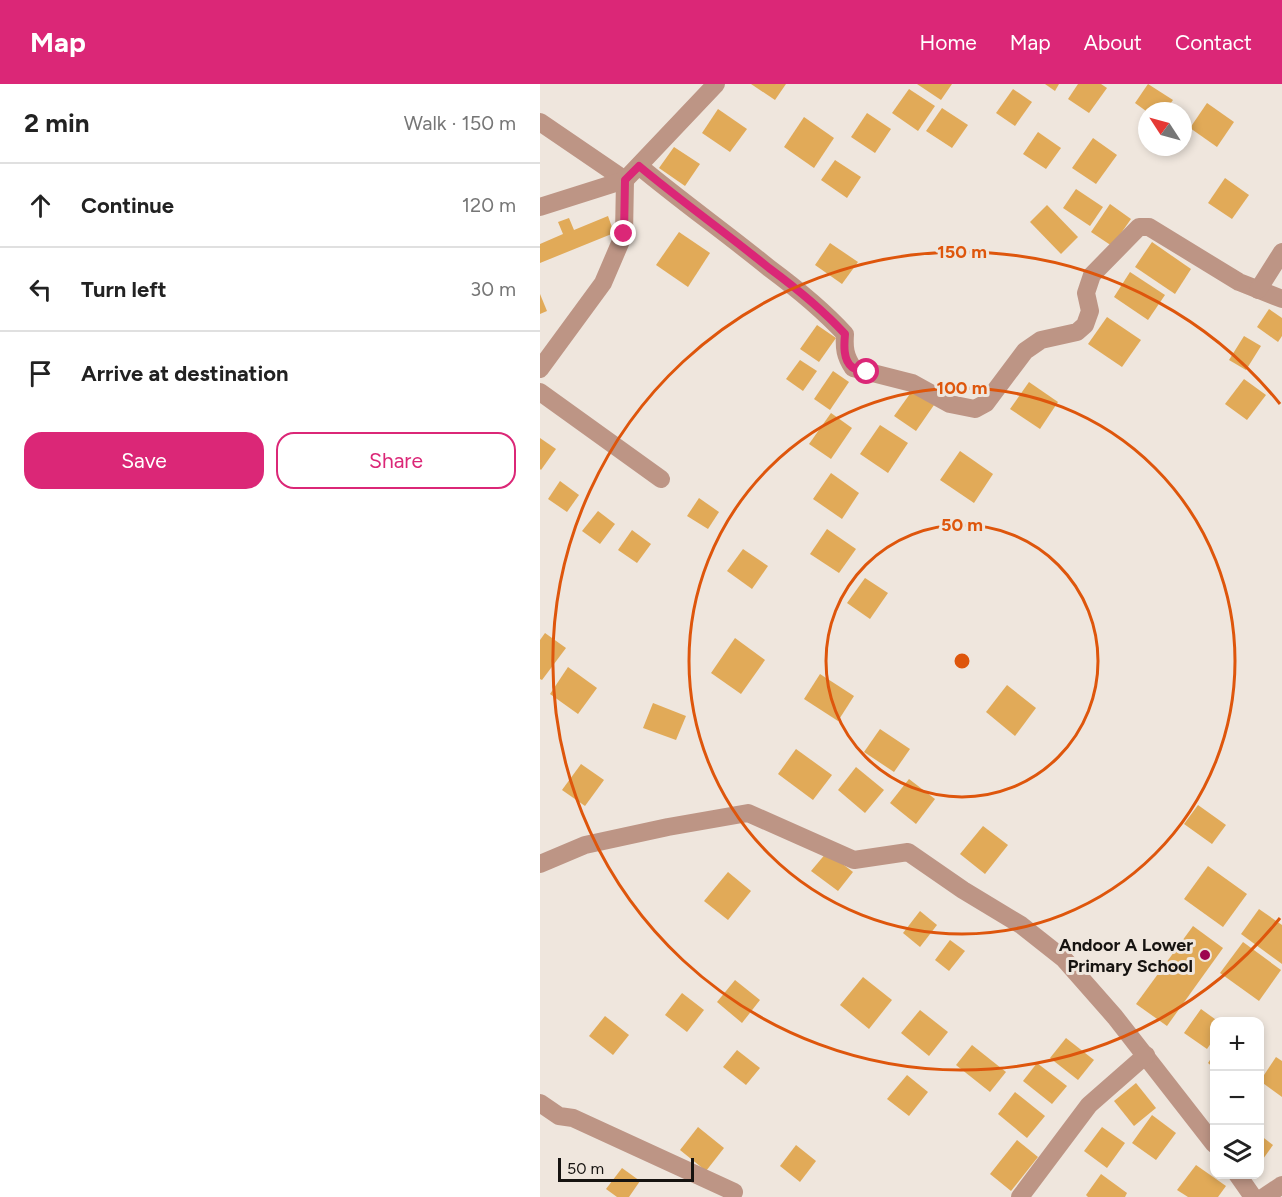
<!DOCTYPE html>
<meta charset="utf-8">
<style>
:root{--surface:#fff;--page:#f6f6f6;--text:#222;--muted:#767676;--line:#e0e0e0;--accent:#db2777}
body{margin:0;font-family:Figtree,sans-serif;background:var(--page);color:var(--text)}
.controls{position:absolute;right:18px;bottom:18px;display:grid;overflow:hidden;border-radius:12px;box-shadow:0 3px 9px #0003}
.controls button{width:54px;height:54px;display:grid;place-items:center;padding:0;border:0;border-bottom:2px solid var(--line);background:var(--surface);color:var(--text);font:30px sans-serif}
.compass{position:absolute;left:598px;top:18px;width:54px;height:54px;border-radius:50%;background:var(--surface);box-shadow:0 3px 9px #0003;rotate:306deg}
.scale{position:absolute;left:18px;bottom:15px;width:136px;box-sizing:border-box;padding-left:6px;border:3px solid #161310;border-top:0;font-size:16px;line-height:21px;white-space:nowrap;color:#161310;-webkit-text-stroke:4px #efe6dd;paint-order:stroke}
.stop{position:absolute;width:18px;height:18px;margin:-14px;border:4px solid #db2777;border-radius:50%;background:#fff}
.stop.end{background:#db2777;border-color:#fff;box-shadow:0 2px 6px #0008}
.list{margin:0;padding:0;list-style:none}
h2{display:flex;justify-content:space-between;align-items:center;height:78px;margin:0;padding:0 24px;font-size:26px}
h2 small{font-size:20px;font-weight:400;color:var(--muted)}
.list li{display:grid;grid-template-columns:39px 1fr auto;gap:18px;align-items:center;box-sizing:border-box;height:84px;padding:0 24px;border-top:2px solid var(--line)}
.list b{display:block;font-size:22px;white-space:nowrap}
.list em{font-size:20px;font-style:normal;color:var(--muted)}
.actions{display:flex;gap:12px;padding:18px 24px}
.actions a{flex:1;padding:14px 0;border:2px solid var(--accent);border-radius:18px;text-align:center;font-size:21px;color:var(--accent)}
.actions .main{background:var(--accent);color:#fff}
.icon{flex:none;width:33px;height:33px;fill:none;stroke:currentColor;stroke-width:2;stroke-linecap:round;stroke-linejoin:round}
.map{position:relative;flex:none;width:742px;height:1113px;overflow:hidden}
header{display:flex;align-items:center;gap:36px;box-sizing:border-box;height:84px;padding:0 30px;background:var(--accent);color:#fff}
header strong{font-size:28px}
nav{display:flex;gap:33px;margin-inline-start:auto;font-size:21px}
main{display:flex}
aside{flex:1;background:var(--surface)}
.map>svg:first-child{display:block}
</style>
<header>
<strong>Map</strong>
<nav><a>Home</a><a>Map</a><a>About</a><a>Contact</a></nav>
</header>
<main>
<aside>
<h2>2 min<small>Walk · 150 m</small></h2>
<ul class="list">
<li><svg class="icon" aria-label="ahead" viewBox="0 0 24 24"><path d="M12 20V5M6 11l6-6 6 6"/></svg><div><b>Continue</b></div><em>120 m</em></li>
<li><svg class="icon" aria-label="left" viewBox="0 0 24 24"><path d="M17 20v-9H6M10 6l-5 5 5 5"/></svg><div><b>Turn left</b></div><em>30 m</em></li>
<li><svg class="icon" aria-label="arrive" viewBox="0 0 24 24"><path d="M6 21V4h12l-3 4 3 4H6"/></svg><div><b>Arrive at destination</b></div></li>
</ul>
<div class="actions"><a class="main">Save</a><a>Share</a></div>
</aside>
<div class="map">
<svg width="742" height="1113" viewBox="0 0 742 1113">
<rect width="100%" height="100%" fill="#efe6dd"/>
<g fill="#e1aa58">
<path d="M211 0H246L235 16Z"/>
<path d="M377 0H412L401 16Z"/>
<path d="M505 0H519L515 7Z"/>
<path d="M538 0H561L567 4 549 29 528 15Z"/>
<path d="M608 0 633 16 625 27H606L595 19Z"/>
<path d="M369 5 395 22 378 47 352 29Z"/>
<path d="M473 5 492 18 475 42 456 29Z"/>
<path d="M667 19 694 38 677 63 650 44Z"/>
<path d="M402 24 428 41 412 64 386 47Z"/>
<path d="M178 25 207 45 190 68 162 49Z"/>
<path d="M327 29 351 45 335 69 311 53Z"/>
<path d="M264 33 294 54 274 84 244 63Z"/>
<path d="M498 48 521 64 506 85 483 70Z"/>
<path d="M553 54 577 71 556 100 532 84Z"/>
<path d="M134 63 160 80 145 102 119 84Z"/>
<path d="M295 76 321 93 307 114 281 96Z"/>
<path d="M685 94 709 111 692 135 668 119Z"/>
<path d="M536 105 563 123 550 142 523 124Z"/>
<path d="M570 120 591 135 572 162 551 148Z"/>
<path d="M507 121 538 153 521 170 490 138Z"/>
<path d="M68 132 74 149 0 179V160L23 150 18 138 29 134 34 146Z"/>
<path d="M139 148 170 169 148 203 116 181Z"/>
<path d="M612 158 651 185 635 210 595 183Z"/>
<path d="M290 159 318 178 302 200 275 181Z"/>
<path d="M590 188 625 211 608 236 574 213Z"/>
<path d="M0 210 7 227 0 230Z"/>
<path d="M729 225 742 234V252L738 258 717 243Z"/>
<path d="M567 233 601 256 582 283 548 260Z"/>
<path d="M277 241 296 254 279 278 260 265Z"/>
<path d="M704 252 721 262 706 286 689 276Z"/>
<path d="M260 276 277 287 263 307 246 295Z"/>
<path d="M293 287 309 298 290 326 274 315Z"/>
<path d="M704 295 726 311 707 336 685 320Z"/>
<path d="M489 298 518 318 500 345 470 325Z"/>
<path d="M372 307 394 321 376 347 354 332Z"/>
<path d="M291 329 312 344 291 375 269 360Z"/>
<path d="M340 341 368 359 348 389 320 370Z"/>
<path d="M0 354 16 365 1 386 0 385Z"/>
<path d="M420 367 453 390 434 419 400 396Z"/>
<path d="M291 389 319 409 302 435 273 415Z"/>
<path d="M20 397 39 411 27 428 8 415Z"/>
<path d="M159 414 179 428 168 445 147 432Z"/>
<path d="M58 427 75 440 60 460 42 447Z"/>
<path d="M287 445 316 465 299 489 270 470Z"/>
<path d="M92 446 111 460 97 479 78 466Z"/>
<path d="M203 465 228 482 212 505 187 487Z"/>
<path d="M325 494 348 509 330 535 307 519Z"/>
<path d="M5 549 26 564 2 596 0 595V556Z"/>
<path d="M195 554 225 576 201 610 171 589Z"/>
<path d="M28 583 57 604 38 630 10 610Z"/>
<path d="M280 590 314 612 298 637 264 615Z"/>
<path d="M467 601 496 624 475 652 446 628Z"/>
<path d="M113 619 146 632 136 656 103 644Z"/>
<path d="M340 645 370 665 354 688 324 668Z"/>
<path d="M256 665 292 691 273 716 238 690Z"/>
<path d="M41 680 64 696 45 722 22 706Z"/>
<path d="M316 683 344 706 325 729 298 706Z"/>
<path d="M369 695 395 715 376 740 350 719Z"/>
<path d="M658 721 686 741 672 760 644 740Z"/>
<path d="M443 742 468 761 445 790 420 770Z"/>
<path d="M287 768 313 788 298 807 271 787Z"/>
<path d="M668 782 707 810 683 843 644 815Z"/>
<path d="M188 788 211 807 188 836 164 817Z"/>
<path d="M719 825 742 841V880L701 850Z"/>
<path d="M380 827 397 841 380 863 363 849Z"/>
<path d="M653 842 683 864 627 942 596 920Z"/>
<path d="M410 856 425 867 409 887 395 876Z"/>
<path d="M703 858 741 886 719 917 680 889Z"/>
<path d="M323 893 352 916 329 945 300 921Z"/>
<path d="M195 896 220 916 202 939 177 918Z"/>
<path d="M142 909 164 926 147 948 125 931Z"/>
<path d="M661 925 679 938H674V955L667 965 644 949Z"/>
<path d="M380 926 408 948 389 972 361 949Z"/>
<path d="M65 932 89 951 73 971 49 952Z"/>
<path d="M526 954 554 976 538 996 510 974Z"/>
<path d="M432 961 466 988 450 1008 416 981Z"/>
<path d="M197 966 220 984 206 1001 183 983Z"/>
<path d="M674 970V984L668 979Z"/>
<path d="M736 973 742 977V1013L720 997Z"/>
<path d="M497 979 527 1002 512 1020 483 997Z"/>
<path d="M367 991 388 1008 369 1032 347 1015Z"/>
<path d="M596 999 616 1024 594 1042 574 1017Z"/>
<path d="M475 1008 505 1032 487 1054 458 1030Z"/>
<path d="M612 1031 636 1049 616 1076 592 1059Z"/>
<path d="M158 1043 184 1064 166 1087 140 1066Z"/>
<path d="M562 1043 585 1059 567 1084 544 1067Z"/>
<path d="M720 1051 733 1061 723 1075 720 1072Z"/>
<path d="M477 1056 498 1073 471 1107 450 1090Z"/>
<path d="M256 1061 276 1077 260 1098 240 1082Z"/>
<path d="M656 1081 686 1102 678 1113H648L637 1106Z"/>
<path d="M82 1084 100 1097 89 1113H77L66 1105Z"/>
<path d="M561 1090 587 1109 585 1113H548L546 1111Z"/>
</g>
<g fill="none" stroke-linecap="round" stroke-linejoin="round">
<g stroke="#bd9585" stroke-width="18">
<path d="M0 38 85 96 84 150 63 199 0 285"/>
<path d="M99 82C141 117 186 149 229 184 256 204 282 225 305 250 304 264 305 272 313 284L372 299 410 320 435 325 446 319 485 267 501 256 537 248 545 241 550 227 546 209 552 191 599 143H609L699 198 742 215"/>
<path d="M0 123 85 96 176 0"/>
<path d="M718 206 742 168"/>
<path d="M0 308 121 395"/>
<path d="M0 780 45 761 128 743 208 729 314 776 368 768 423 806 481 841 524 875 575 933 674 1060"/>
<path d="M0 1019 19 1032 33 1034 194 1108"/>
<path d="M697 1090 713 1113"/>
<path d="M480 1113 549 1021 606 971"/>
<path d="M724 1113 742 1101"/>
</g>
</g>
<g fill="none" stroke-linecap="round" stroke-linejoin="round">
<path stroke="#db2777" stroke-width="8" d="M84 150 85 96 99 82C141 117 186 149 229 184 256 204 282 225 305 250 304 261 303 276 312 283 316 286 323 287 327 288"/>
</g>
<g fill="none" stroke="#de560c" stroke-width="3">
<circle cx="422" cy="577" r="136"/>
<circle cx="422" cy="577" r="273"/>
<path d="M740 834A409 409 0 1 1 740 320"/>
</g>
<circle fill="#9d044e" stroke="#efe6dd" stroke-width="2" cx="665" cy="871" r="6"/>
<g text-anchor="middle" stroke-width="6" stroke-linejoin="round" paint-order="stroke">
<g font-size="18" font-weight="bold" fill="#161310" stroke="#efe6dd" text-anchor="end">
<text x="653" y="867">Andoor A Lower<tspan x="653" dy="21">Primary School</tspan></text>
</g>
</g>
<circle cx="422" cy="577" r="9" fill="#de560c" stroke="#efe6dd" stroke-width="3"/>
<g font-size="18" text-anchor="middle" font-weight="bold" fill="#de560c" stroke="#efe6dd" stroke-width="6" stroke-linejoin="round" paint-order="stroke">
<text x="422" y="174">150 m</text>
<text x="422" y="310">100 m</text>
<text x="422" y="447">50 m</text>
</g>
</svg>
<div class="controls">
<button>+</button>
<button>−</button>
<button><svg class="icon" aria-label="layers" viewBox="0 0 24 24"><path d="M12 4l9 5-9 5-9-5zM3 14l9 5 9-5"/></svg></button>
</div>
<svg class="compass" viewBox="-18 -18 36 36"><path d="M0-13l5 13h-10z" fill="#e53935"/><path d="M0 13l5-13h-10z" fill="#767676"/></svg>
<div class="scale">50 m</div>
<div class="stop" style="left:327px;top:288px"></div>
<div class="stop end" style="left:84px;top:150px"></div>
</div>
</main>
